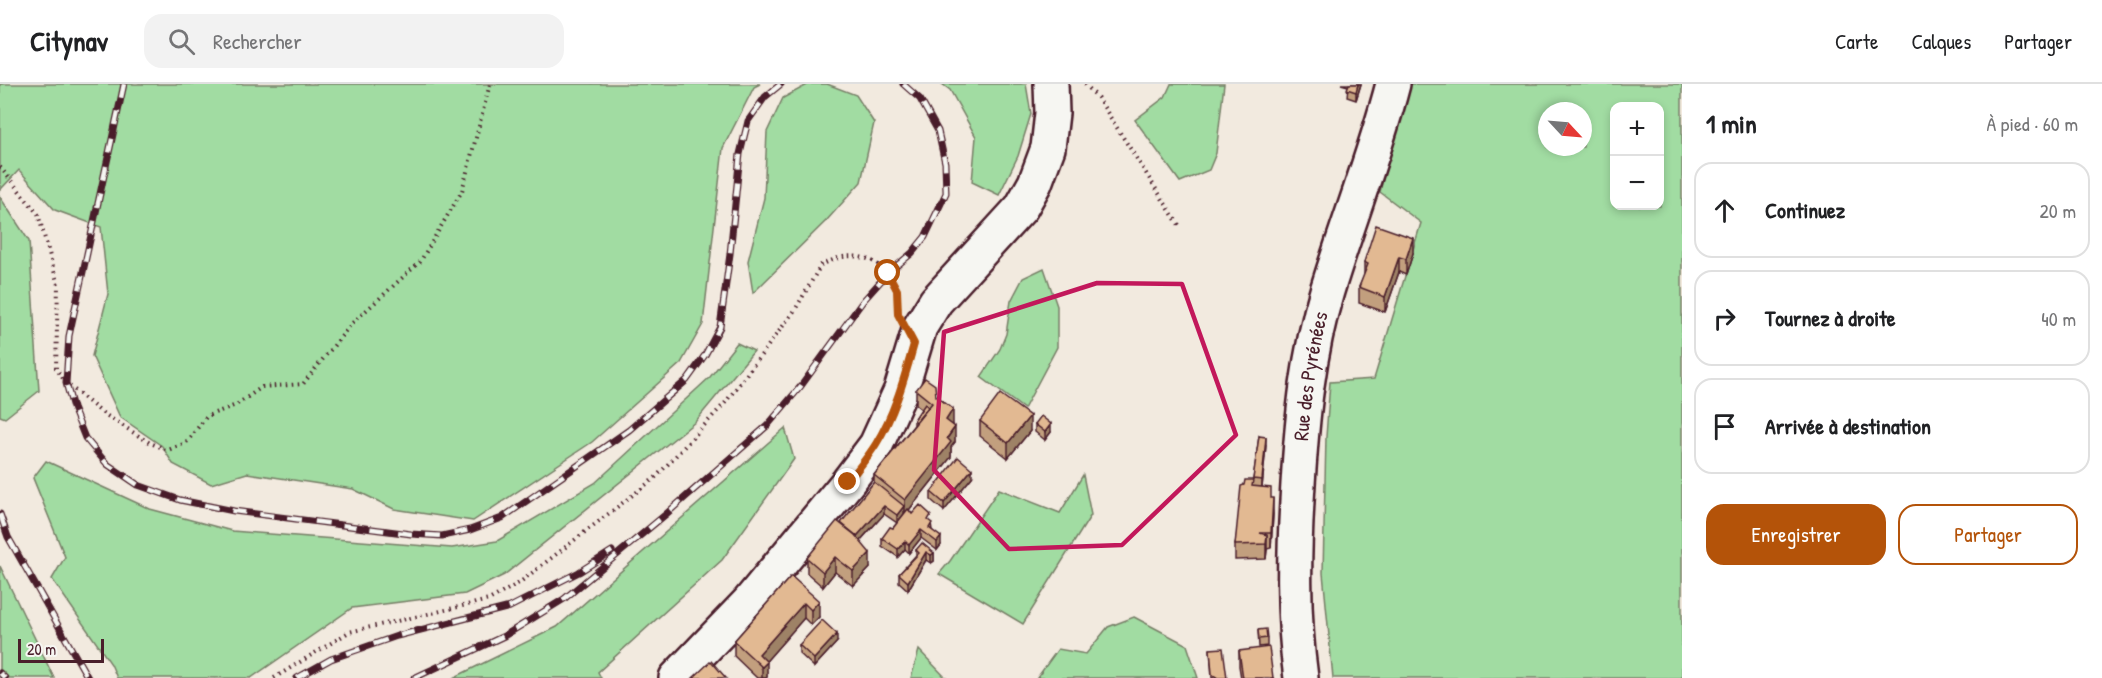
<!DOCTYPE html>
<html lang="fr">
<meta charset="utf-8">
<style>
:root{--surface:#fff;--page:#f2f2f2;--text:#202124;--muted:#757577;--line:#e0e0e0;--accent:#b45309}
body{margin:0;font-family:"Patrick Hand",sans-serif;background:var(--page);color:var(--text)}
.controls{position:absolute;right:18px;top:18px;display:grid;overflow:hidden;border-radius:12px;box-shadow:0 3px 9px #0003}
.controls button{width:54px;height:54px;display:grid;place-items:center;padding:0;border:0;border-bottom:2px solid var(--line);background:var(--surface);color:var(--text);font:30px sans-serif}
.compass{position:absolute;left:1538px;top:18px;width:54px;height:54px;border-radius:50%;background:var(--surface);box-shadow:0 3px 9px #0003;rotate:116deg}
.scale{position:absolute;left:18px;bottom:15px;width:86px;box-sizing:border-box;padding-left:6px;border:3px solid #4a1f2b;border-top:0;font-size:16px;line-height:21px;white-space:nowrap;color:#4a1f2b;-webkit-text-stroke:4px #f6f6f2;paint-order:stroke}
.stop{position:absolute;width:18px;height:18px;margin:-14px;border:4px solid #b45309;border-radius:50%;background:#fff}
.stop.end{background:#b45309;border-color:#fff;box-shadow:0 2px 6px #0008}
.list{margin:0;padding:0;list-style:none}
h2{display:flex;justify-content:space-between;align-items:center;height:78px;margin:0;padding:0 24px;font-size:26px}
h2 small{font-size:20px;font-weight:400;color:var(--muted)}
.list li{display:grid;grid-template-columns:39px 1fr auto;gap:18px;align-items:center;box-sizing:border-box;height:96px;margin:0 12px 12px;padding:0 12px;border:2px solid var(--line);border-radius:18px}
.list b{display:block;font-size:22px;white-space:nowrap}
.list em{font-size:20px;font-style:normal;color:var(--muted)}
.actions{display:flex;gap:12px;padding:18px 24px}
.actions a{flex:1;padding:14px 0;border:2px solid var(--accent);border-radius:18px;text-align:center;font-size:21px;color:var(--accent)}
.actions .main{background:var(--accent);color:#fff}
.icon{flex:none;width:33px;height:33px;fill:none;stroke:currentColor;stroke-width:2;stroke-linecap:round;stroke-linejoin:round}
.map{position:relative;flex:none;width:1682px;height:594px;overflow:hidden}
header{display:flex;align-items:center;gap:36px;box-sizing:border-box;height:84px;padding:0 30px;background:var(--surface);border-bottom:2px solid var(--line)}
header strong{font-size:28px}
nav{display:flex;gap:33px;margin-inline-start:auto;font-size:21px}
.search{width:420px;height:54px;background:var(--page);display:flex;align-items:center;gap:15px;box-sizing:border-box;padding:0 21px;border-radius:18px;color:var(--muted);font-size:22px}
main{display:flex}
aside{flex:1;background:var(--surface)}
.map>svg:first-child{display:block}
</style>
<header>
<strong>Citynav</strong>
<div class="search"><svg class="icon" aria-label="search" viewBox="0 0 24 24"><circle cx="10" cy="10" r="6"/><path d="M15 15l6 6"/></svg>Rechercher</div>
<nav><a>Carte</a><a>Calques</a><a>Partager</a></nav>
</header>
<main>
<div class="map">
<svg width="1682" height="594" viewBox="0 0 1682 594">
<rect width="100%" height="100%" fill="#f2eadf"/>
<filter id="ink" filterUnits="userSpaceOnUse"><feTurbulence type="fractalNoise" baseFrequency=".0167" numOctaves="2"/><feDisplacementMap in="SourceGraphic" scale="12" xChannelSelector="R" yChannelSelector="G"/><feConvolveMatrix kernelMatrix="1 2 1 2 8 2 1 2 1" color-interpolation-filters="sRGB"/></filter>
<g filter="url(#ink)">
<g fill="#a1dca2" stroke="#767e66" stroke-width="1.5" fill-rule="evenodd">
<path d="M0 0H760L754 3 723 64 703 240 681 279 592 358 473 437 394 425 353 405 247 389 211 400 173 380 162 362 120 333 92 272 108 210 101 143 55 126 19 86 0 106Z"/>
<path d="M809 0H827L856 11 874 39 861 98 827 136 753 209 748 177 764 114 767 48 783 14Z"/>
<path d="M942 0H1026L1031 30 1018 72 999 111 972 98 976 53 950 6Z"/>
<path d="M1171 0H1224L1216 69 1209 86 1180 98 1135 36 1165 13Z"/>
<path d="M1405 0H1682V594H1333L1323 489 1326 353 1330 298 1374 295 1421 139 1380 108ZM1614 22H1660V122H1614ZM1547 27H1583V63H1547Z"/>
<path d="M0 113 29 157 39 307 5 334 0 332Z"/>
<path d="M1044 184 1057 222V263L1024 325 981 293 1000 265 1006 250 1011 217 1023 194Z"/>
<path d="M737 259 754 267 695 338 504 491 465 510 352 524 251 594H117L111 580 52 495 65 473 33 394 46 377 150 425 232 447 452 464 497 457 595 399 710 293Z"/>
<path d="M785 344 794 375 722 476 598 588 601 594H453L557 543Z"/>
<path d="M1083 391 1091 431 1023 540 939 490 950 477 999 405 1060 429Z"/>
<path d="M0 482 54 594H0Z"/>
<path d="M1134 533 1187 561 1198 594H1037L1058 565 1086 570 1108 543Z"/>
<path d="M919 566 946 594H911Z"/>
</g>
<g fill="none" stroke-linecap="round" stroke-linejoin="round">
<defs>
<g id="minor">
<path d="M676 594 748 519 848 398 876 361 901 306 920 243 936 217 1021 124 1035 99 1048 64 1052 29 1051 0"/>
<path id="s1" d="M1301 594C1292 530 1294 464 1298 400 1302 334 1308 270 1327 207 1348 138 1375 70 1393 0"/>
</g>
</defs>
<use href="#minor" stroke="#4a1f2b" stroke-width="38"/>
<g stroke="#4a1f2b" stroke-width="4" stroke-dasharray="1.5 4.5" stroke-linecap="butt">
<path d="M1085 0 1098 14 1179 141"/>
<path d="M0 83 38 130 58 201 56 284 66 299 101 328 150 359 168 366 186 359 207 332 236 321 262 303 303 300 352 239 420 178 462 107 490 0"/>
<path d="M274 594 349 548 489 516 519 499 656 393 725 319 795 226 821 181C828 178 836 174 843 173 873 168 897 190 898 219"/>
</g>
<use href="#minor" stroke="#f6f6f2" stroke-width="33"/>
<defs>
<g id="rail">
<path d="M124 0 69 252 66 299 73 324 85 354 107 380 138 401 180 416 234 427 411 450 442 452 470 446 502 434 629 346 687 296 705 271 720 243 730 170 740 70 748 37 765 13 781 0"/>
<path d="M0 430 8 453 88 594"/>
<path d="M0 589 5 594"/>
<path d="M297 594 331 575 397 552 510 523 579 488 612 467"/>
<path d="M414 594 504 552 564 515 665 431 767 342 801 302 863 217 888 189 912 169 925 153 946 109 945 79 938 47 920 15 903 0"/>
</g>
</defs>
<use href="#rail" stroke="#4a1f2b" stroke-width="7"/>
<use href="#rail" stroke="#f6f6f2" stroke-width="4.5" stroke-dasharray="14" stroke-linecap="butt"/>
</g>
<g fill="#c29f7e" stroke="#4a1f2b" stroke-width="1.5">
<path d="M1341 0H1361L1356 16 1347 13 1348 2Z"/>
<path d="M1413 169 1406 191 1399 188 1385 228 1359 219V203L1364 192V178Z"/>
<path d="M916 306 936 312 953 341 955 358 951 363V373L909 426 912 430 931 439 932 446 941 461 937 466 921 454 909 469 905 465 898 473 882 462V454L893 444 897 439 884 430 860 457 870 484 853 502 835 488 823 503 807 489V474L841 440 874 398V391L914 341V336L921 325 916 321Z"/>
<path d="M980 337 1030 347 1008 374 980 352Z"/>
<path d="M1035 340 1051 348 1045 356 1035 348Z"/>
<path d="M1259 352 1266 361 1262 403 1271 414 1273 430 1271 464 1267 465 1266 475 1235 476V461L1244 401 1253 396Z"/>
<path d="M972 393 944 427 931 416V408Z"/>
<path d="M916 466 934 469V477L931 479 926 476 908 506 899 498V490L916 471Z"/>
<path d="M791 492 819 533 811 541 804 534 766 577 767 593 766 594H757L734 572V557Z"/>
<path d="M1258 546 1267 554V562L1259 563Z"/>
<path d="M837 558 814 583 799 569V561Z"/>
<path d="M1210 565 1227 594H1212Z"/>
<path d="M1239 567 1273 594H1241L1239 582Z"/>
</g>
<g fill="#9e8266" stroke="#4a1f2b" stroke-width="1.5">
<path d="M1358 0H1361L1356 16V8Z"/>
<path d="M1413 154V169L1406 191V175Z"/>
<path d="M1399 173V188L1385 228V213Z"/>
<path d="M953 325V341L946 351V336Z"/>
<path d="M1030 332V347L1008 374V359Z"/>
<path d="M1051 340V348L1045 356V348Z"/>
<path d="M955 343V358L951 363V373L905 431V416Z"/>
<path d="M1266 353V361L1262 404V396Z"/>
<path d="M972 385V393L944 427V419Z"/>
<path d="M1273 414V430L1271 464V449Z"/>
<path d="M884 422V430L857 460V452Z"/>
<path d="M904 422V430L897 439V431Z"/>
<path d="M921 446V454L909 469V461Z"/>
<path d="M1267 451V466L1266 475V460Z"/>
<path d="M941 453V461L937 466V458Z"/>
<path d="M905 457V465L898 473V465Z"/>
<path d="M926 468V476L908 506V498Z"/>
<path d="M870 469V484L853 502V487Z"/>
<path d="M934 469V477L931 479V471Z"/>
<path d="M835 473V488L823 503V488Z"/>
<path d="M819 517V533L811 541V526Z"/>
<path d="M804 519V534L761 583 759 570Z"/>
<path d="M837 550V558L814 583V575Z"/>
<path d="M767 578V593L766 594H762V583Z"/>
</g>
<g fill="#e2b992" stroke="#4a1f2b" stroke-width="1.5">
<path d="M1349 0H1358L1356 8 1347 5Z"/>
<path d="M1376 141 1413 154 1406 175 1399 173 1385 213 1359 203 1368 180 1364 178Z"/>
<path d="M925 294 935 301 936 312 953 325 946 336 955 343 947 354 951 358 905 416 874 391 932 319 916 306Z"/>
<path d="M1000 310 1030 332 1008 359 980 337Z"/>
<path d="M925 320 928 323 916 338 914 336Z"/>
<path d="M1041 332 1051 340 1045 348 1035 340Z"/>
<path d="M1259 352 1266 353 1262 396 1253 395Z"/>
<path d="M958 373 972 385 944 419 931 408Z"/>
<path d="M1245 396H1253L1252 402 1271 404V414H1273L1271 449H1260L1267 451 1266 460 1235 461 1241 402 1244 401Z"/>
<path d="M874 398 904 422 897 431 884 422 857 452 841 439Z"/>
<path d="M920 421 931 431 928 436 932 439 929 444 941 453 937 458 921 446 909 461 905 457 898 465 882 454 890 443 893 444 908 425 912 430Z"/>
<path d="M837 437 855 451 870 469 853 487 835 473 823 488 807 474Z"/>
<path d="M922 459 934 469 931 471 926 468 908 498 899 490 919 469 916 466Z"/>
<path d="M791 492 819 517 811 526 804 519 759 570 767 578 762 583 734 557Z"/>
<path d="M822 536 837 550 814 575 799 561Z"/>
<path d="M1266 545 1267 554 1259 555 1258 546Z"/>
<path d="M1269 563 1273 594H1243L1239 567Z"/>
<path d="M1223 564 1227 594H1218L1212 590 1210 565Z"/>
<path d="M711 577 726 594H693Z"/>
</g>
</g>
<g fill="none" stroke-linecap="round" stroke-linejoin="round" filter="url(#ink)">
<path stroke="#b45309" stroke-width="8" d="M848 398C857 386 868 373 876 360 895 329 904 295 914 260L898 230 897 206 888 189"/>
</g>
<path fill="none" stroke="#c2185b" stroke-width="4.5" stroke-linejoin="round" d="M1097 199 1182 200 1236 351 1122 461 1009 465 934 386 944 248Z"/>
<g text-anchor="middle" stroke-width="5" stroke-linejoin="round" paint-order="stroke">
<g font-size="21" fill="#4a1f2b" stroke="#f6f6f2">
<text dy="7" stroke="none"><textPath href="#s1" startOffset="303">Rue des Pyrénées</textPath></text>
</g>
</g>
</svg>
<div class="controls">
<button>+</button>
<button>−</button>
</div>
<svg class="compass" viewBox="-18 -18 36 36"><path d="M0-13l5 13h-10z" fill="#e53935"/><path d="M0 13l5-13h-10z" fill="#757577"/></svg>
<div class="scale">20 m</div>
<div class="stop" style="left:888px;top:189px"></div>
<div class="stop end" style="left:848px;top:398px"></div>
</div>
<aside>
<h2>1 min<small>À pied · 60 m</small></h2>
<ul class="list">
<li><svg class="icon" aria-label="ahead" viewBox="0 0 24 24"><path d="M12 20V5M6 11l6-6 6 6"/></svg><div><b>Continuez</b></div><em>20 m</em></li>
<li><svg class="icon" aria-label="right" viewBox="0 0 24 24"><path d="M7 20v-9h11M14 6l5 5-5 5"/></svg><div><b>Tournez à droite</b></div><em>40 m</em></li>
<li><svg class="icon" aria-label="arrive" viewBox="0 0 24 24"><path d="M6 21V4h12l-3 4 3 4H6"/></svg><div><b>Arrivée à destination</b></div></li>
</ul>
<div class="actions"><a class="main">Enregistrer</a><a>Partager</a></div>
</aside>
</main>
